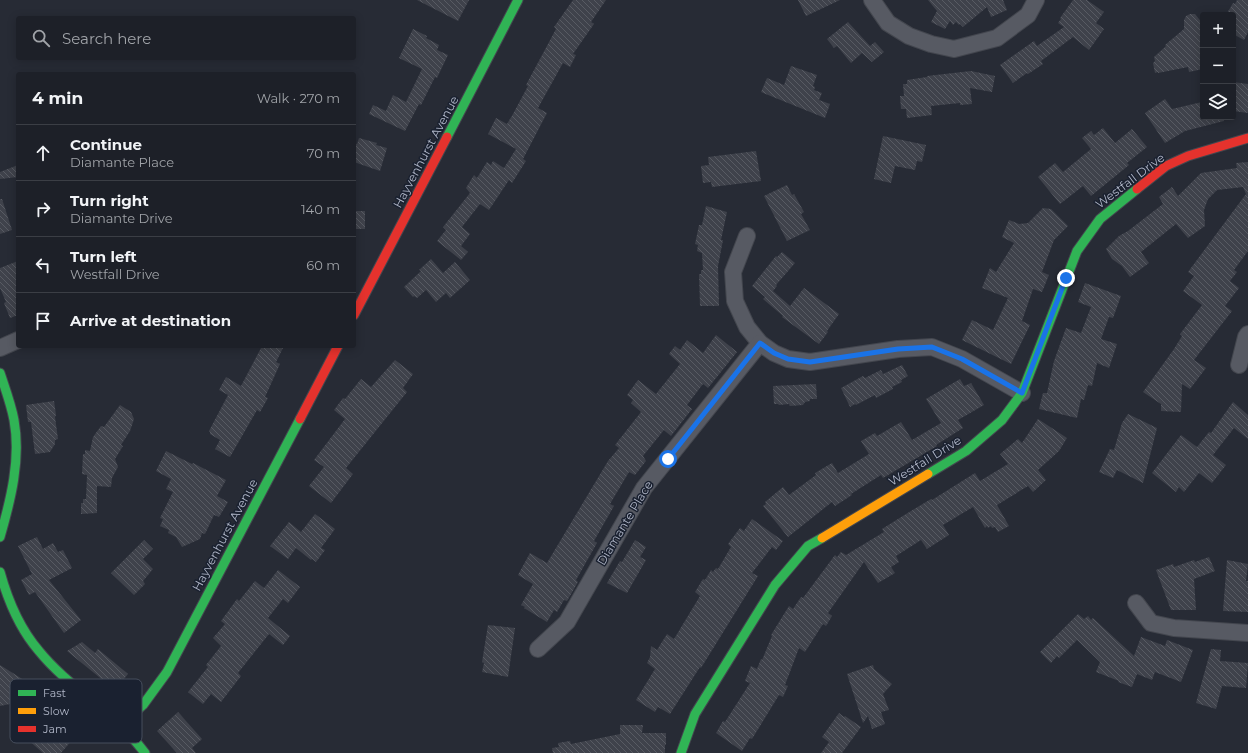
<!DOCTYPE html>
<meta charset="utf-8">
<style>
:root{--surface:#1d2028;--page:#2a2d34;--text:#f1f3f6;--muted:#a0a3a8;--line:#3b3e45}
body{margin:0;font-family:Montserrat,sans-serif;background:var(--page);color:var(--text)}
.controls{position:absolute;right:12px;top:12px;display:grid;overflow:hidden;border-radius:4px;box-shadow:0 2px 10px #0003}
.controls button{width:36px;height:36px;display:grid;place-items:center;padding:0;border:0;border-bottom:1px solid var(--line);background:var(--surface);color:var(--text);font:20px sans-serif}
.stop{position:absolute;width:12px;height:12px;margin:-9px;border:3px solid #1a73e8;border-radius:50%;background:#fff}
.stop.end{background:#1a73e8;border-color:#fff;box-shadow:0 1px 4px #0008}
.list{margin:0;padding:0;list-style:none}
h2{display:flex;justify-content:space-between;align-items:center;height:52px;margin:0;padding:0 16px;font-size:17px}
h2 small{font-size:13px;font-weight:400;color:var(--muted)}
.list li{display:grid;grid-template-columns:26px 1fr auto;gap:12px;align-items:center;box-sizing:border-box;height:56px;padding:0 16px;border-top:1px solid var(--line)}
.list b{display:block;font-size:15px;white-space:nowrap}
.list p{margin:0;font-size:13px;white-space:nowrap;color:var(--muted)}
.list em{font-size:13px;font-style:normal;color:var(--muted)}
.icon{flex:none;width:22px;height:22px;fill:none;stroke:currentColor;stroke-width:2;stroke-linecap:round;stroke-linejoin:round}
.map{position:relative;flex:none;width:1248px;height:753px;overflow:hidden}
.search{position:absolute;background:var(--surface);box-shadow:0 2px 10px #0003;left:16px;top:16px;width:340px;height:44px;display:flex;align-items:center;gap:10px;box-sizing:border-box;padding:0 14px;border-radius:4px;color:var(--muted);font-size:15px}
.panel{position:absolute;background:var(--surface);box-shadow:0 2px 10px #0003;left:16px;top:72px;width:340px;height:276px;border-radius:4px}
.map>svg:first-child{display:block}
</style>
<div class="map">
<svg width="1248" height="753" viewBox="0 0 1248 753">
<defs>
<pattern id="building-back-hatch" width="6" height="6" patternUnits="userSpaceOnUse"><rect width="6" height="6" fill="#3f424b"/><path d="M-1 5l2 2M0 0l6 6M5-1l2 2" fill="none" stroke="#585b63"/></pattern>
</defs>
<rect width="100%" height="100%" fill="#272b35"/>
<g fill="url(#building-back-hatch)">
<path d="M417 0H469L458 21Z"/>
<path d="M573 0H606L591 22 594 24 573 54 576 55 570 67 563 63 538 108 547 113 523 159 526 161 512 183 509 180 489 210 480 204 462 227 470 234 461 246 468 252 461 260 437 241 446 230 443 227 470 193 466 188 474 175 477 178 487 162 491 165 493 161 504 168 516 149 488 134 496 118 507 124 513 114 528 86 526 85 556 29 554 27Z"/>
<path d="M798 0H840L806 16Z"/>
<path d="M928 0H1003L1007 10 991 17 987 7 963 27 960 24 959 25 956 22 953 25 950 21 945 29 931 22 937 11Z"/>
<path d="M1073 0H1087L1104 12 1096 23 1104 29 1089 50 1073 37 1041 61 1043 64 1028 74 1027 73 1013 83 1000 65 1034 41 1037 46 1064 27 1058 23 1061 19 1060 18Z"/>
<path d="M1237 0H1248V32L1244 40 1233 34V15H1226L1233 3 1235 4Z"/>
<path d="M1190 14H1195L1203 24V41L1200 44 1203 58V69L1189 72 1188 67 1158 73V72L1155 73 1153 63 1155 61 1154 57 1166 46 1165 45 1184 29V20L1186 16Z"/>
<path d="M848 22 870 46 875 42 884 52 872 62 862 53 851 63 837 46 834 48 827 39Z"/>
<path d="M413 29 427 36 426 38 439 45 437 50 448 55 437 78 435 77 421 105 419 104 405 131 369 114 373 105 386 111 393 95 406 102 422 69 399 58Z"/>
<path d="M791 66 817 75 813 86 815 87 814 90 822 93 819 100 830 104 825 118 761 92 767 78 784 85Z"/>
<path d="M971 71 995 76 992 92 970 88 972 104 960 105V103L931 106 932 115 907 118 906 109H901L900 96H904L903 84H907V80L927 77V76Z"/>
<path d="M1233 82 1248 84V113L1233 111Z"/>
<path d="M1165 99 1172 109 1202 102 1203 117H1224V121L1185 131 1165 143 1145 113Z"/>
<path d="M1103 128 1115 143 1132 129 1147 147 1127 163 1129 165 1091 196 1083 186 1060 204 1038 177 1055 163 1063 172 1091 149 1082 138 1091 131 1094 135Z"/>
<path d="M883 136 926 145 922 162 917 161 915 170 895 166 891 183 874 179Z"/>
<path d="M359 138 377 143 376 145 387 148 380 171 354 162V143L357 144Z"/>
<path d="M756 151 761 181 712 187 711 182 703 183 701 166 709 165 708 157Z"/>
<path d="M1248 162V251L1234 270 1237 272 1230 281 1239 288 1225 306 1232 311 1194 360 1206 368 1190 389 1182 384 1181 412 1161 411V404L1143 392 1174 349 1182 336 1180 334 1202 305 1183 291 1194 276 1188 272 1246 194 1243 187 1217 190 1208 199 1204 210 1205 226 1188 238 1176 224 1141 252 1149 263 1130 277 1122 266 1112 259 1106 249 1119 236 1128 231 1163 204 1159 197 1172 187 1178 196 1201 173 1237 168 1236 163Z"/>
<path d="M18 165V177L0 179V172Z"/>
<path d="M787 185 792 195 794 194 804 212 801 214 810 230 787 241 764 196Z"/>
<path d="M0 199H2L12 230 0 234Z"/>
<path d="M706 206 727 212 721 240H723L718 266 719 306H700L699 274H701V270H703L702 253 697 251 698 245 695 244 699 225H702Z"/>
<path d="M1043 208 1051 209 1068 226 1054 240 1042 272 1049 275 1042 292 1033 289 1022 321 1030 325 1011 364 962 340 972 320 993 330 1008 298 982 288 990 268 996 272 1014 243 1002 237 1009 220 1019 224 1028 223Z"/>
<rect x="354" y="211" width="11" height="18"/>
<path d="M782 252 795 263 776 285 777 286 773 291 790 306 804 288 839 314 827 331 828 332 819 344 782 317 783 316 763 299 765 297 752 286 776 256 777 257Z"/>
<path d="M431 259 443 273 455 262 470 280 450 298 446 293 436 302 426 290 417 298 414 296 413 297 404 287 421 271 419 270Z"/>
<path d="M18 261V315L10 318 4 303 6 302 0 288V268Z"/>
<path d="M1085 283 1121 296 1113 318 1109 317 1101 339 1117 344 1109 368 1097 363 1092 386 1088 385 1084 400 1081 399 1077 418 1039 409 1043 393H1047L1054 361 1066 328 1081 333 1091 307 1078 302Z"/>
<path d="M716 335 737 352 708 388 703 384 687 405 692 409 671 436 664 430 643 456 646 461 635 475 629 472 610 504 614 506 594 541 597 543 576 580 578 582 567 601 564 600 557 612 554 610 547 622 524 608 525 607 521 605 533 584 518 575 530 553 547 563 608 461 619 448 615 445 641 412 631 403 633 400 627 395 638 380 656 394 680 364 669 354 675 346 680 350 687 340 703 353Z"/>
<path d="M262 346H284L276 362 280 364 265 397 268 398 260 412 257 410 230 457 215 449 220 440 210 434V432L209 431 228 395 219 390 226 377 241 386Z"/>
<path d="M395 360 413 374 403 388 407 392 346 468 353 474 331 503 309 486 324 467 314 460 345 419 334 410 343 398 345 399 361 379 371 387Z"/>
<path d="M902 365 908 376 901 380 902 382 892 387 893 389 876 398 875 395 856 405 855 404 850 407 841 388 863 376 865 378 881 370 883 374Z"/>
<path d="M960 379 964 386 971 383 984 405 958 420 963 428 936 445 937 446 883 478 881 475 851 494 852 495 835 506 832 502 788 537 763 506 766 504 765 502 783 487 789 495 816 475 815 473 832 463 838 473 869 454 861 441 875 433 877 436 901 422 912 440 941 423 926 399Z"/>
<path d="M816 384 817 399H810V401L805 402 803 405 790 406 789 404 779 405 778 404H774L773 386Z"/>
<path d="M54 401 56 415 55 417 58 439 55 440V444L50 452 35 454 31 422H28L26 405Z"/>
<path d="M1233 402 1248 415V439L1234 428 1213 455 1226 465 1212 483 1199 473 1184 492 1179 487 1176 492 1152 473 1181 435 1197 447 1209 432 1211 433Z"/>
<path d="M120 405 131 412 134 419 130 431 121 445 123 446 115 459 118 467 112 478 111 487 97 486V513L81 514V503H83V499H86L87 475 82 474 83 454H85V450L90 451 93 437 101 426 104 427Z"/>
<path d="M1128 414 1157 428 1143 483 1117 470 1113 478 1099 472 1110 449 1114 450 1122 423Z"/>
<path d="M1038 419 1067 438 1059 451 1038 470 1046 480 1033 492 1028 486 997 505 1009 526 998 532 995 527 992 528 991 526 988 528 987 526 985 528 973 507 943 525 949 535 927 549 921 540 896 556 899 562 891 567 895 573 878 583 864 562 828 613 832 616 826 626 823 624 805 652 799 648 785 685 788 686 783 697 779 695 752 739 750 738 742 751 716 733 723 721 725 722 750 683 745 681 751 666 757 669 761 659 762 660 772 636 771 635 789 606 793 609 801 597 803 598 835 555 837 557 841 552 846 555 884 532 882 529 906 514 931 499 932 500 975 473 980 481 1008 464 1000 454 1018 439 1022 443Z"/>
<path d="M166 451 192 464 193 463 226 480 217 496 228 502 219 517 214 515 205 534 202 533 200 539 182 547 176 537 168 533 169 530 160 526 163 519 160 518 173 492 166 489 171 479 156 471Z"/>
<path d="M315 514 335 529 321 548 325 550 316 562 312 559 311 560 296 548 288 559 270 546 289 522 301 532Z"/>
<path d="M752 519 783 541 776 550 772 547 752 573 758 576 701 668 700 667 670 714 658 707 655 712 636 700 655 669 647 663 650 657 651 646 657 650 667 634 674 639 700 596 695 592 703 579 705 580 711 570 713 572 716 568 718 569 731 547 728 544 740 528 744 531Z"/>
<path d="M37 537 43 549 53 543 58 552 63 550 72 568 49 580 81 620 64 633 35 592 29 595 21 580 32 574 18 546Z"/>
<path d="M144 540 153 549 143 559 153 569 143 581 145 584 134 595 111 573Z"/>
<path d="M635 540 646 547 640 557 646 560 627 593 607 583 620 561 622 562Z"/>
<path d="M1209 557 1215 571 1194 579 1196 610H1171L1156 570 1173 564 1174 567 1194 560 1195 562Z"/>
<path d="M1227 560 1248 564 1246 581H1248V612L1223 611Z"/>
<path d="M278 570 300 587 288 603 283 599 268 618 290 636 283 645 269 634 238 673 241 676 221 702 211 694 203 704 188 692 208 667 206 665 221 646 213 638 225 624 221 621 237 599 239 601 255 581 264 588Z"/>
<path d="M1078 614 1084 619 1088 616 1091 620 1093 618 1134 656 1141 637 1165 646 1167 640 1193 650 1181 682 1155 672 1152 680 1137 674 1132 687 1118 682 1119 681 1096 672 1100 662 1077 640 1059 658 1057 656 1051 663 1040 652Z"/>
<path d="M488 625 515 628 508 677 482 672 484 663 482 662Z"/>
<path d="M82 642 95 653 98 649 128 674 115 690 67 651Z"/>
<path d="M1211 649 1221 650 1220 661 1248 663 1246 688 1222 686 1216 709 1196 703Z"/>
<path d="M0 665 27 682 25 685 34 691 30 697 45 711 48 708 64 722 65 721 78 733 61 753H43L18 731 31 717 10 704 0 706Z"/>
<path d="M873 665 874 669 892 684 883 694 889 710 881 712 885 724 872 729 868 716 863 723 847 674Z"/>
<path d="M178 712 202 739 192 748 196 753H177L157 731Z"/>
<path d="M839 713 844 717 845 716 861 727 842 753H821L829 742 822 737Z"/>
<path d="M620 725H643L642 733H666V745H665V753H553L552 748 559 747 558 743 570 741 571 744 620 734Z"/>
</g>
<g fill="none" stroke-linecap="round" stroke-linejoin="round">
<defs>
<g id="street">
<path d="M872 0 888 23 909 36 931 44 954 49 997 38 1028 15 1036 0"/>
<path d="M747 236 733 272 735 301 747 327 760 343 774 353 788 359 810 362 898 349 932 347 962 359 1022 393"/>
<path d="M0 348 18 340"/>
<path d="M1239 365 1246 337 1248 334"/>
<path d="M1136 603 1151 623 1174 628 1248 633"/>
<path d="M538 649 567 622 644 488 760 343"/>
</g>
<g id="fast">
<path d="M447 137 518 0"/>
<path d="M0 373C5 388 11 404 14 420 21 459 11 499 0 537"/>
<path d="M928 474 966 451 1002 420 1022 393 1077 251 1100 219 1137 189"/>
<path d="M0 572C8 601 19 628 39 651 60 677 87 695 112 717 124 728 135 740 145 753"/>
<path d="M121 725 143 705 167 672 300 419"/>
<path d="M681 753 695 714 775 585 808 546 822 538"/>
</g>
<path id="slow" d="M822 538 928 474"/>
<g id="jam">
<path d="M1137 189 1166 166 1188 156 1248 138"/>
<path d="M354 315 447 137"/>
<path d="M300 419 338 346"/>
</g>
</defs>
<use href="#street" stroke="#43464e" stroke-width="18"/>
<use href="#fast" stroke="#43464e" stroke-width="11"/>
<use href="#slow" stroke="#43464e" stroke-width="11"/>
<use href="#jam" stroke="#43464e" stroke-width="11"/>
<use href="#street" stroke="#575a63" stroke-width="16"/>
<use href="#fast" stroke="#30b455" stroke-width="9"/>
<use href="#slow" stroke="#ff9f0a" stroke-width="9"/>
<use href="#jam" stroke="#e5322d" stroke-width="9"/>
</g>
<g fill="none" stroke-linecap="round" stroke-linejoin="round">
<path stroke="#1a73e8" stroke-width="5" d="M668 459 760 343 774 353 788 359 810 362 898 349 932 347 962 359 1022 393 1066 278"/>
</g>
<g text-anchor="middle" stroke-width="3" stroke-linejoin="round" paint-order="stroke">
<g font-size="12" fill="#b0b6c7" stroke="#1a2130">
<text transform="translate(426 152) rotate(-62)" y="4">Hayvenhurst Avenue</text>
<text transform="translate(1130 181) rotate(-37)" y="4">Westfall Drive</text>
<text transform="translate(925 461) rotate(-32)" y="4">Westfall Drive</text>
<text transform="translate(625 523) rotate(-59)" y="4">Diamante Place</text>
<text transform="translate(225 535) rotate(-62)" y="4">Hayvenhurst Avenue</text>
</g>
</g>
<rect x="10" y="679" width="132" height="64" rx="6" fill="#1a2130" stroke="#474e5d" stroke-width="1"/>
<rect x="18" y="690" width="18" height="6" fill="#30b455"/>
<rect x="18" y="708" width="18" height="6" fill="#ff9f0a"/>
<rect x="18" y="726" width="18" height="6" fill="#e5322d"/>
<g font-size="11" fill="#b0b6c7">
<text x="43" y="697">Fast</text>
<text x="43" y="715">Slow</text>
<text x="43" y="733">Jam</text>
</g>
</svg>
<div class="controls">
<button>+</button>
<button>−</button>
<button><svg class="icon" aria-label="layers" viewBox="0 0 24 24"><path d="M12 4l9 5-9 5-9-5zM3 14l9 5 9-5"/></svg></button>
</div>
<div class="stop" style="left:668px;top:459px"></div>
<div class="stop end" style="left:1066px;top:278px"></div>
<div class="search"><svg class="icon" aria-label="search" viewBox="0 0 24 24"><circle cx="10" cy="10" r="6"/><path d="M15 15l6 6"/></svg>Search here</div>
<section class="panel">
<h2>4 min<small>Walk · 270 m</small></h2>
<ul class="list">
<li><svg class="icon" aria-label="ahead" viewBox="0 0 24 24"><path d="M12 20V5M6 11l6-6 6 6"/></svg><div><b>Continue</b><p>Diamante Place</p></div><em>70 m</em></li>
<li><svg class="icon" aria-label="right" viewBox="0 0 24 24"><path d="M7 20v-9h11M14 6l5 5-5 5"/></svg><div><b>Turn right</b><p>Diamante Drive</p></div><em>140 m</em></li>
<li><svg class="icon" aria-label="left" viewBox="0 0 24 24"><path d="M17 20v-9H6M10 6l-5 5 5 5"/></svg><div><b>Turn left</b><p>Westfall Drive</p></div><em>60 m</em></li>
<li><svg class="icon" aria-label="arrive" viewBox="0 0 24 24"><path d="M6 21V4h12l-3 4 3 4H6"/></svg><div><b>Arrive at destination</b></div></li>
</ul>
</section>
</div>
